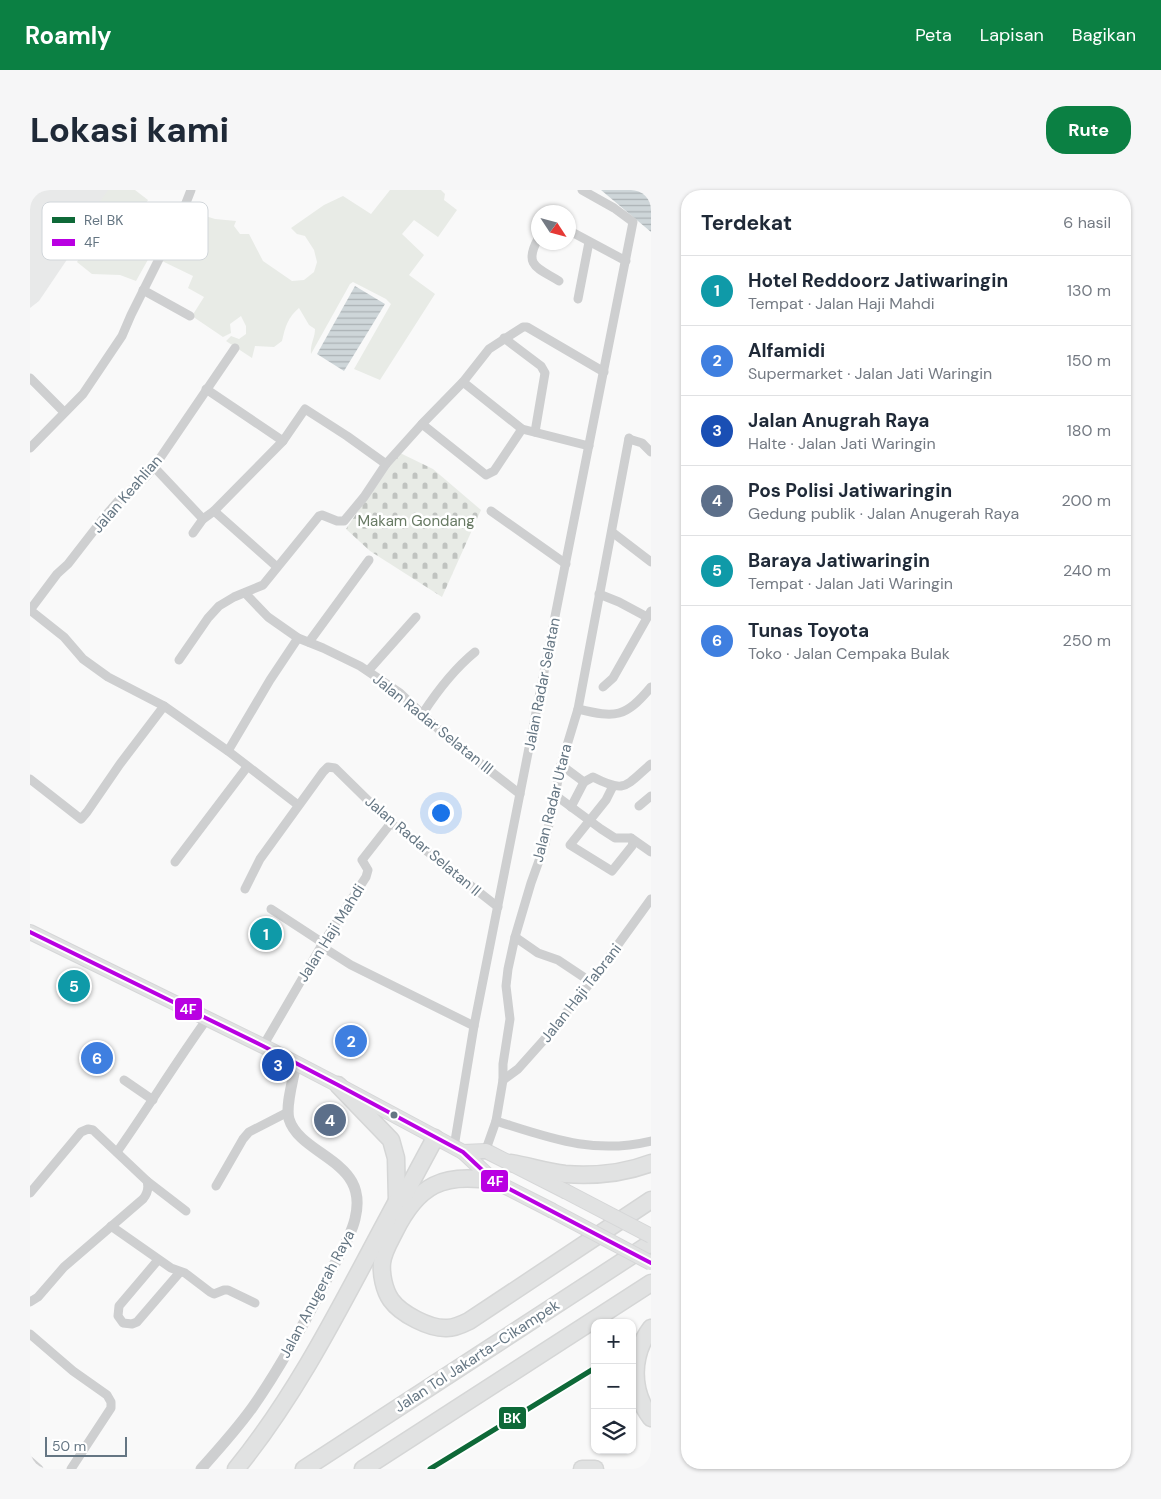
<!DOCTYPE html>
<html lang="id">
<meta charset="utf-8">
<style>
:root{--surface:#fff;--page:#f6f6f7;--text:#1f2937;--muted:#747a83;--line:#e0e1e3;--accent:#0b8043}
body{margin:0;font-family:"DM Sans",sans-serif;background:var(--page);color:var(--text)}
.controls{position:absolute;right:15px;bottom:15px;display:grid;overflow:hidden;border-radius:10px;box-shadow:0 1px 4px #0004}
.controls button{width:45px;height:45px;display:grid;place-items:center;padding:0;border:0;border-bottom:1px solid var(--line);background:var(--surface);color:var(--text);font:25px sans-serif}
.compass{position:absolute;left:501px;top:15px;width:45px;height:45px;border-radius:50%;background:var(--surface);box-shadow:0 1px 4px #0004;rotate:126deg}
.scale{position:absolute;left:15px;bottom:12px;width:82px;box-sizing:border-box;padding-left:5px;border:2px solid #657683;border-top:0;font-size:14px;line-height:18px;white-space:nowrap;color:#657683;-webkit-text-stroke:4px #fff;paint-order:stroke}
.you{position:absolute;left:410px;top:622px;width:18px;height:18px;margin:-12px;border:4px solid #fff;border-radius:50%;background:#1a73e8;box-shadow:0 0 0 8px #1a73e833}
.badge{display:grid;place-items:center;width:32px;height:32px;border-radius:50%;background:var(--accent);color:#fff;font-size:16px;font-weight:700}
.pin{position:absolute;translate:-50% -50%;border:2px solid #fff;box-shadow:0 1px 5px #0006}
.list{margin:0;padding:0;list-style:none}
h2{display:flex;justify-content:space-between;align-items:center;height:65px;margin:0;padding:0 20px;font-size:21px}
h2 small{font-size:16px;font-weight:400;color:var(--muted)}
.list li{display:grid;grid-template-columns:32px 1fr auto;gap:15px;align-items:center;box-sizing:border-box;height:70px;padding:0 20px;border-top:1px solid var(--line)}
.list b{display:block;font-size:19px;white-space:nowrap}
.list p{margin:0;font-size:16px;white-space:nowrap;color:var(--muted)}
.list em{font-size:16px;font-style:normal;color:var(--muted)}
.icon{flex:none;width:28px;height:28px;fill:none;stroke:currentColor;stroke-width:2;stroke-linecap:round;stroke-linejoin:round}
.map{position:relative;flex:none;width:621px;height:1279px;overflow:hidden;border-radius:20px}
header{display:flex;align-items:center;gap:30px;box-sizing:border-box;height:70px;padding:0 25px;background:var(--accent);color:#fff}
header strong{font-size:24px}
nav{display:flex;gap:28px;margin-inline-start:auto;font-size:18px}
.intro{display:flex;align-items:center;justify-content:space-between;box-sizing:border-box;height:120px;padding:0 30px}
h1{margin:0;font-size:35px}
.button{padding:12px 22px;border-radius:20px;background:var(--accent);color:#fff;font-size:18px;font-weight:700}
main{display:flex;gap:30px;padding:0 30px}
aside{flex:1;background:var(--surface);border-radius:20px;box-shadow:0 1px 4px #0004}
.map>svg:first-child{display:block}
</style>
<header>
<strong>Roamly</strong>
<nav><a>Peta</a><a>Lapisan</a><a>Bagikan</a></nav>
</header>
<div class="intro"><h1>Lokasi kami</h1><a class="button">Rute</a></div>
<main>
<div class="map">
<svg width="621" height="1279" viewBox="0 0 621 1279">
<defs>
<pattern id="cemetery-stones" width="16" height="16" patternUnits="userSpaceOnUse" patternTransform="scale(1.25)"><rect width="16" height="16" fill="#e8ebe6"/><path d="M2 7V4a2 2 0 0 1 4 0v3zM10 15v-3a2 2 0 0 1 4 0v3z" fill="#c0c3c0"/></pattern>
<pattern id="water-rules" width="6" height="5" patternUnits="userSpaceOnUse" patternTransform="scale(1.25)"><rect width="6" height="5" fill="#ced6d9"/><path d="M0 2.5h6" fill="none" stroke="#abb2b5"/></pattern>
</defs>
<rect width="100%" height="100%" fill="#f9f9f9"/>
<path fill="#e8e9e9" d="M0 0H84L9 111 0 118Z"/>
<g fill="#e8ebe6">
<path d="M78 0H105L118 10 109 24 134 41 106 91 90 85 62 84 47 72 55 59 45 48Z"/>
<path d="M360 0H411L415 4 414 10 427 20 408 47 384 30 372 44 394 65 379 85 405 104 350 190 324 179 361 114 356 109 323 92 320 94 281 164C280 154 285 148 285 139L279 135 269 118C258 127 255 137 252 151L244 157 225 156 222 168 196 151 201 146 209 149 216 144V136L211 126 200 134 201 143 193 147 162 126 174 107 158 98 163 86 132 71 156 20 185 29 206 31 204 36 210 44H219L233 71 262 91 274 90 284 82 287 72 284 60 275 46 267 44 261 38 294 15 313 6 341 24Z"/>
</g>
<path fill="url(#cemetery-stones)" d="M368 262 403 279 451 320 412 407 340 361 316 339Z"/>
<g fill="url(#water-rules)">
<path d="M571 0H610L621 8V42Z"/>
<path d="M325 96 355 114 314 181 287 164Z"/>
</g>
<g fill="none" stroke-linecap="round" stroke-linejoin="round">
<defs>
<g id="primary">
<path d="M0 742 233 856 308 895 433 962 464 991 521 1020"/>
<path d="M433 962 456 961 535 1001"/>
</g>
<g id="motorway">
<path d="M308 895 361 950 366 968 367 1011"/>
<path d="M481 973C499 976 517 982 535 984 563 986 595 983 621 973"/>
<path d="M464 991C413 982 388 995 365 1041 360 1051 353 1062 352 1073 351 1084 354 1100 361 1110 371 1124 400 1139 417 1138 424 1138 433 1134 439 1131L621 1010"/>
<path d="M621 1138C601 1165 600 1200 621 1228"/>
<path d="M206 1279C272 1198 317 1103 367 1011L376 1002 405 948"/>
<path d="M274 1279 621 1053"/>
<path d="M333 1279 621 1093"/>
<path d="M552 1279H565"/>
</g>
</defs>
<use href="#primary" stroke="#d5d6d7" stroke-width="16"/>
<use href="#motorway" stroke="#d5d6d6" stroke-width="19"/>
<g stroke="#cecfd0" stroke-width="9">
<path d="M538 40 596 71"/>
<path d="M508 49C493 76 508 78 529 91"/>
<path d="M113 100 160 126"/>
<path d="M548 109 559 52"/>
<path d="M474 148 511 176 515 183 505 242"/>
<path d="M205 158 124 277 116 287 89 310 76 325 38 374 27 384 0 420 34 447 53 469 78 487 134 516 198 561 268 615"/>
<path d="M0 188 34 222"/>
<path d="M433 192 492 239 559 256"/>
<path d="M176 199 253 251"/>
<path d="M392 234 456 285 464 281 492 239"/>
<path d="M599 249 612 253 621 262"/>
<path d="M0 258 53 204 92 146 101 125 152 23 161 0"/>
<path d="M124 277 173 329"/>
<path d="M184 321 247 377"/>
<path d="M461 321 536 374"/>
<path d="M582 342 621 372"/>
<path d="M163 343 173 329 184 321 253 251 275 219 317 246 356 274 392 234 433 192 459 159 493 137H497L574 182"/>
<path d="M215 403 238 427 268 448 293 458 330 476 370 503 419 549 490 604"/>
<path d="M569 404 589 412 617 427"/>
<path d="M279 452 339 370"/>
<path d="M149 470 178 428 189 416 204 407 233 395 289 326 292 325 307 331H314L334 307 356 274"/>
<path d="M338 481 386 427"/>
<path d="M573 497 583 488 621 421"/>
<path d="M548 519C586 528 595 528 621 497"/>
<path d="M393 523C408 500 423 480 445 462"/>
<path d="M198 561 240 490 268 448"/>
<path d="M531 575 554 592 563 587C596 604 595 596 621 574"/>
<path d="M0 589 51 629 57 622 90 574 134 516"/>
<path d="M583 596 576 610 540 655 582 681 602 656 603 652 601 648"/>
<path d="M525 605 571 639 585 648H601L621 662"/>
<path d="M609 616 621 606"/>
<path d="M541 617 554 592"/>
<path d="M145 672 217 577"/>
<path d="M215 699 230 669 293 582 298 577 305 578 361 633 468 717"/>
<path d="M241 719 293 753"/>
<path d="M485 747 508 763 528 770 561 792"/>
<path d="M291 756 321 775 444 836"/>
<path d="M233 856 293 753 336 687 338 680 332 670 361 633"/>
<path d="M94 890 123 910"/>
<path d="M473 890 488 879 513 851 561 792 621 709"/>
<path d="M466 931C520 948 563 965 621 951"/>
<path d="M424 957 444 836 603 32 584 18 552 0"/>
<path d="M87 962C118 918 146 872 177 829"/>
<path d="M454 965 466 931 473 890V874L480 829 476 796 478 779 485 747 501 693 515 654 531 575 548 519 599 248"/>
<path d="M117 991 156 1021"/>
<path d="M186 996 213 949 219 942 258 922"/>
<path d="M0 1003 51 942 58 939 63 940 117 991C119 998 118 1003 113 1009L34 1077 8 1107 0 1112"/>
<path d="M81 1036 141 1078 155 1083 180 1102 184 1104 194 1100H198L225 1113"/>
<path d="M128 1070 89 1116 88 1126 93 1133 102 1134 107 1132 150 1082"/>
<path d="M0 1144 43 1181 77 1205 81 1212V1218L41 1279"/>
<path d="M0 1271 9 1279"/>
</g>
<path stroke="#cecfd0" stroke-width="11" d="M171 1279C189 1259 207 1239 222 1218 253 1174 279 1125 303 1077 311 1062 321 1046 325 1029 328 1017 328 1003 322 992 309 967 267 956 259 929 255 915 264 888 266 873"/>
<use href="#primary" stroke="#e1e2e2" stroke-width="14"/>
<use href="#motorway" stroke="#e1e2e2" stroke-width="16"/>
<defs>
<g id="primary-bridge">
<path d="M535 1001 621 1046"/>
<path d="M521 1020 621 1073"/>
</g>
</defs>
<use href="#primary-bridge" stroke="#d5d6d7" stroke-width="16" stroke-linecap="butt"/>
<use href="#primary-bridge" stroke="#e1e2e2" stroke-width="14"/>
<defs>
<path id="bus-1" d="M0 742 233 856 308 895 433 962 464 991 621 1073"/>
</defs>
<use href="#bus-1" stroke="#fff" stroke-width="8"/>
<use href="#bus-1" stroke="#b900e2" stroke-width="4"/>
<defs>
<path id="rail-1" d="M400 1279 565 1178"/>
</defs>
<use href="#rail-1" stroke="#fff" stroke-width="9"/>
<use href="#rail-1" stroke="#0e6938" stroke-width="5"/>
</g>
<circle fill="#657683" stroke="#fff" stroke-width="2" cx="364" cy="925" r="4.5"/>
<g text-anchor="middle" stroke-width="5" stroke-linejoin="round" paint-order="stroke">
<g font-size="15" fill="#657683" stroke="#fff">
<text transform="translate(97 304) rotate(-49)" y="5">Jalan Keahlian</text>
<text transform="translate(512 494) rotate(-79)" y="5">Jalan Radar Selatan</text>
<text transform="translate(403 534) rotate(39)" y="5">Jalan Radar Selatan III</text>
<text transform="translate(522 613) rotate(-76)" y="5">Jalan Radar Utara</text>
<text transform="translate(393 656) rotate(40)" y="5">Jalan Radar Selatan II</text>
<text transform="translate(301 743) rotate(-58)" y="5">Jalan Haji Mahdi</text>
<text transform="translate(551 803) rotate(-52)" y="5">Jalan Haji Tabrani</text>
<text transform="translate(287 1104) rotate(-62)" y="5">Jalan Anugerah Raya</text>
<text transform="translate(447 1166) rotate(-33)" y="5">Jalan Tol Jakarta–Cikampek</text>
</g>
<g font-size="15" fill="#687a64" stroke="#fff">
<text x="386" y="336">Makam Gondang</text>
</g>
</g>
<rect x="12" y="12" width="166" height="58" rx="8" fill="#fff" stroke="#d1d6da" stroke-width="1"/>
<rect x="22" y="27" width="23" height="6" fill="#0e6938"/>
<rect x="22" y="49" width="23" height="7" fill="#b900e2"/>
<g font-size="14" fill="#657683">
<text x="54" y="35">Rel BK</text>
<text x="54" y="57">4F</text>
</g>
<g stroke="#fff" stroke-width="2">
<rect x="144" y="807" width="29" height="24" rx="5" fill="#b900e2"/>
<rect x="450" y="979" width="29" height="24" rx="5" fill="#b900e2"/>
<rect x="468" y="1216" width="29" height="24" rx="5" fill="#0e6938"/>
</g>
<g font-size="14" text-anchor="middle" font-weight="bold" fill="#fff">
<text x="158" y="824">4F</text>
<text x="465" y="996">4F</text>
<text x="482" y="1233">BK</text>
</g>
</svg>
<div class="controls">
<button>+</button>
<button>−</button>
<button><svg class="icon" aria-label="layers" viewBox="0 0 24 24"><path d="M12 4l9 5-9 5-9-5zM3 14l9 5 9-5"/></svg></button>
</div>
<svg class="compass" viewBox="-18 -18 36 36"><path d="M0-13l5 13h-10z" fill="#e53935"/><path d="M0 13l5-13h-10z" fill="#747a83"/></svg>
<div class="scale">50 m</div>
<div class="you"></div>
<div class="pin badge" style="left:236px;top:744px;background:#0f9aa8">1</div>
<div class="pin badge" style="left:321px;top:851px;background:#3f7fe0">2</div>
<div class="pin badge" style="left:248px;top:875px;background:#1a4fb4">3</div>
<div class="pin badge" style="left:300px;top:930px;background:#5c6f8a">4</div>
<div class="pin badge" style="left:44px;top:796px;background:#0f9aa8">5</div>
<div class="pin badge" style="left:67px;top:868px;background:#3f7fe0">6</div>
</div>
<aside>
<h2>Terdekat<small>6 hasil</small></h2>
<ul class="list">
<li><span class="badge" style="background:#0f9aa8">1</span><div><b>Hotel Reddoorz Jatiwaringin</b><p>Tempat · Jalan Haji Mahdi</p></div><em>130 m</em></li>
<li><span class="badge" style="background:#3f7fe0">2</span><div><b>Alfamidi</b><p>Supermarket · Jalan Jati Waringin</p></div><em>150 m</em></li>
<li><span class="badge" style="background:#1a4fb4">3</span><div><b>Jalan Anugrah Raya</b><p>Halte · Jalan Jati Waringin</p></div><em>180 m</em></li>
<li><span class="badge" style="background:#5c6f8a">4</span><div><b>Pos Polisi Jatiwaringin</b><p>Gedung publik · Jalan Anugerah Raya</p></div><em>200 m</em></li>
<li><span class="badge" style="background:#0f9aa8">5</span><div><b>Baraya Jatiwaringin</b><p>Tempat · Jalan Jati Waringin</p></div><em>240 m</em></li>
<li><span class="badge" style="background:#3f7fe0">6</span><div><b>Tunas Toyota</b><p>Toko · Jalan Cempaka Bulak</p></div><em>250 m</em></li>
</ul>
</aside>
</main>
